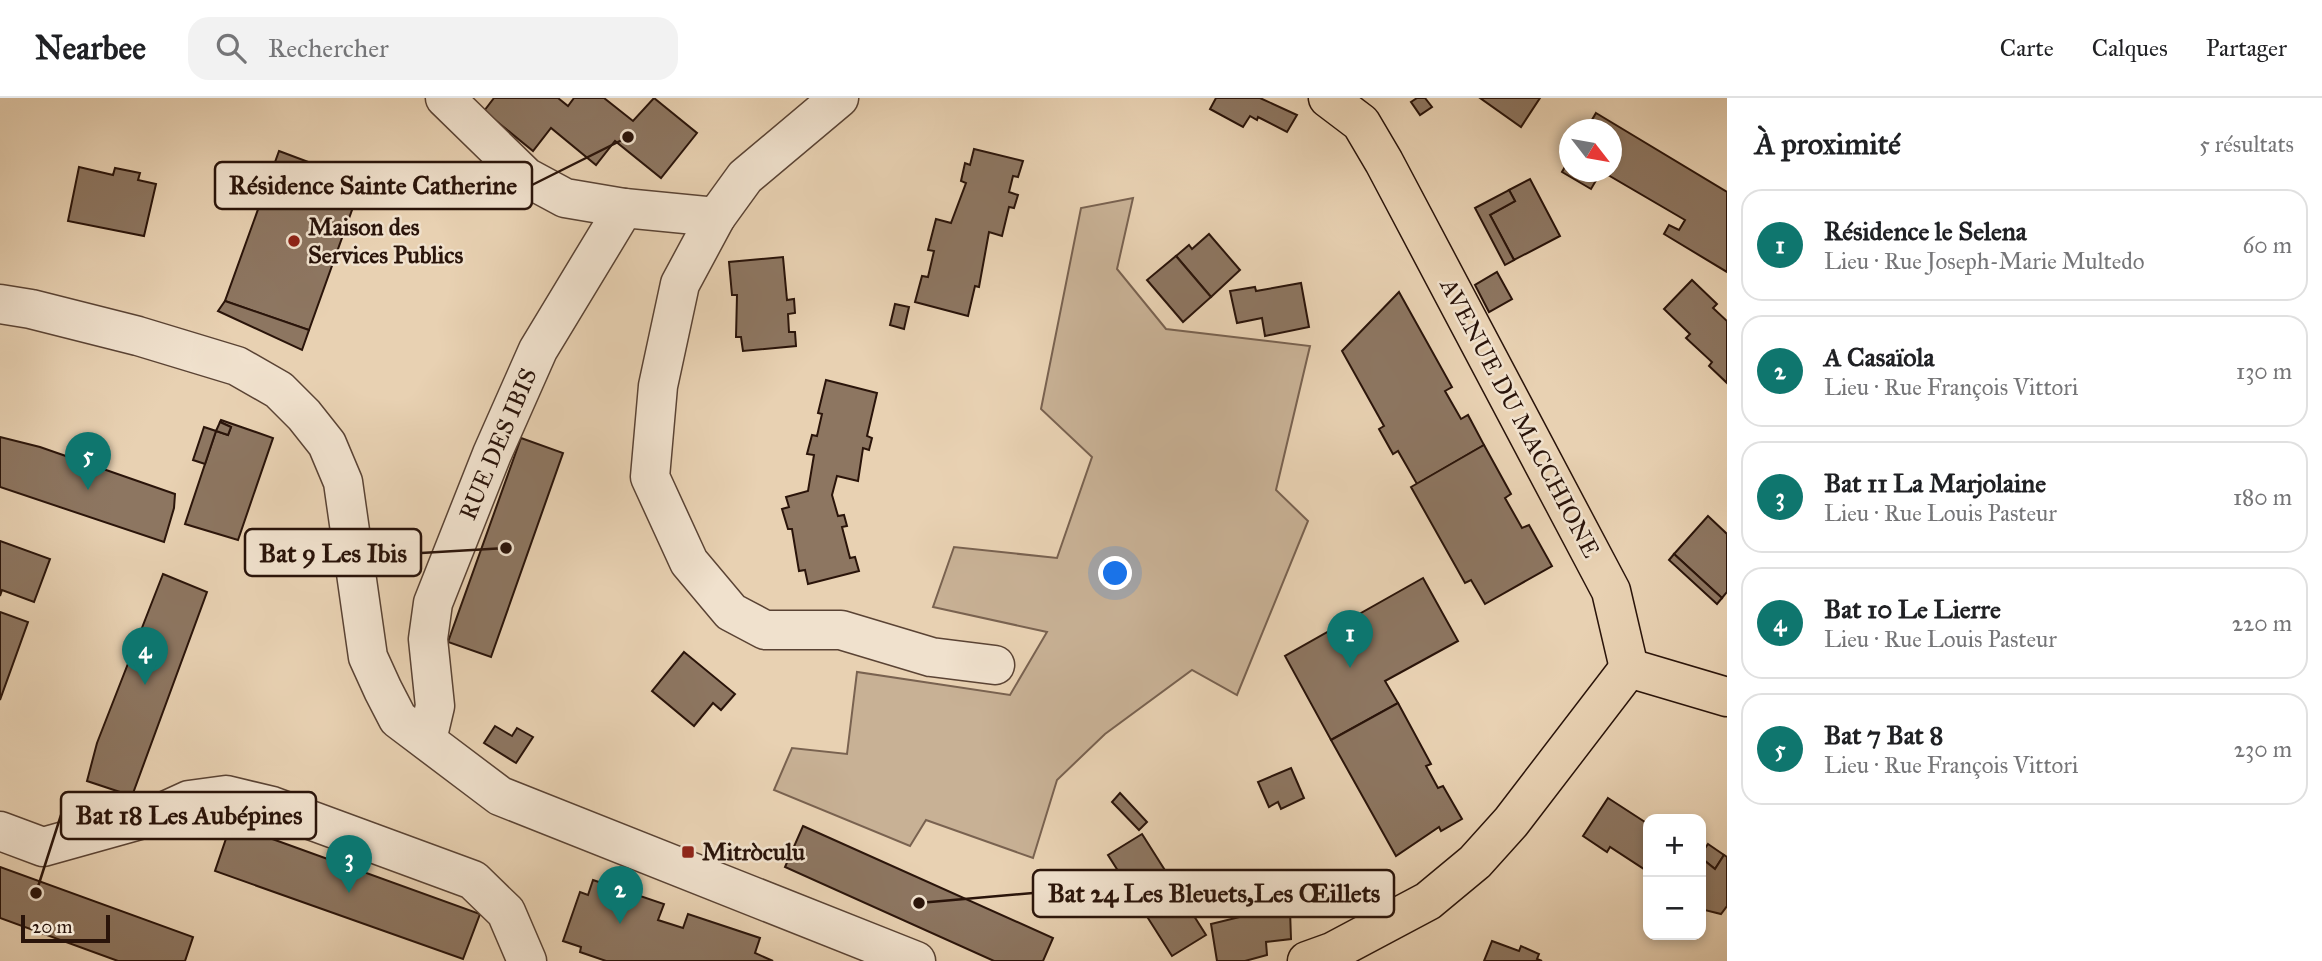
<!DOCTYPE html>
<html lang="fr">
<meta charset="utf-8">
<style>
:root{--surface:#fff;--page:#f2f2f2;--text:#202124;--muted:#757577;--line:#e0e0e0;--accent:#0f766e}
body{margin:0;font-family:"IM FELL Great Primer",serif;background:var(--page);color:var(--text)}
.controls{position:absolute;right:21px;bottom:21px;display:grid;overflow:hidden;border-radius:14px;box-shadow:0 4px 10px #0003}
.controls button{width:63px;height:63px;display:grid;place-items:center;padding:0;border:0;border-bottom:2px solid var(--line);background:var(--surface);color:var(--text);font:35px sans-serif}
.compass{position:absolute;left:1559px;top:21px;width:63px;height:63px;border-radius:50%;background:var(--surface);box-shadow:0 4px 10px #0003;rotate:121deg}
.scale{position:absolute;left:21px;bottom:18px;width:89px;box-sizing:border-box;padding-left:7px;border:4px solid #2a140a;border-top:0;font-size:19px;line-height:24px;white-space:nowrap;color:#2a140a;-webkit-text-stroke:5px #f0e1cd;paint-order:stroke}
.you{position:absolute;left:1116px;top:476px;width:24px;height:24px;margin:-18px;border:5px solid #fff;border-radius:50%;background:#1a73e8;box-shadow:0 0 0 10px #1a73e833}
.badge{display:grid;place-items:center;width:46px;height:46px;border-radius:50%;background:var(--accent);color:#fff;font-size:23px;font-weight:700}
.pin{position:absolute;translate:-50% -58px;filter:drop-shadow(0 2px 4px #0008)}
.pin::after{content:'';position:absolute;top:37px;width:24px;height:21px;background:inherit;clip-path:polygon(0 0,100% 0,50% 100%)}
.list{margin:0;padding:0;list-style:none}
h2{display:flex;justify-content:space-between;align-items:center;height:91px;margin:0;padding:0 28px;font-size:30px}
h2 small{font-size:23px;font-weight:400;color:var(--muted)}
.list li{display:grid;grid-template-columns:46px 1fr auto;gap:21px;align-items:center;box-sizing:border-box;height:112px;margin:0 14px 14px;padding:0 14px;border:2px solid var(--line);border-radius:21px}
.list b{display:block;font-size:26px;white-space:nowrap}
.list p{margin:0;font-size:23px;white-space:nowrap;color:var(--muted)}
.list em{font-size:23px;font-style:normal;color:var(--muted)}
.icon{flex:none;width:38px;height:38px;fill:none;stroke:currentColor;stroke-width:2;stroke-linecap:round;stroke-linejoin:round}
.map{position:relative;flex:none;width:1727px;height:863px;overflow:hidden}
header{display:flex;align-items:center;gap:42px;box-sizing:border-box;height:98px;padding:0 35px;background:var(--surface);border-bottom:2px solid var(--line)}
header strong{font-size:33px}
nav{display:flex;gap:38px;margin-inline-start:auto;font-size:24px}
.search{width:490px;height:63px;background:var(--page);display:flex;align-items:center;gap:18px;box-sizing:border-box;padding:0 24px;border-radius:21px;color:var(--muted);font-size:26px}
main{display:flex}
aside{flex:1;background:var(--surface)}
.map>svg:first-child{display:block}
</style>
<header>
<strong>Nearbee</strong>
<div class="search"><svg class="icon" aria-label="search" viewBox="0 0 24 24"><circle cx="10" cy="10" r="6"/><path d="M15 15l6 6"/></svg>Rechercher</div>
<nav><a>Carte</a><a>Calques</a><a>Partager</a></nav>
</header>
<main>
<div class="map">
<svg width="1727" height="863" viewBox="0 0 1727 863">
<rect width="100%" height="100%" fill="#e8d1b2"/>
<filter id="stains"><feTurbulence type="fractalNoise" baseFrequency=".00286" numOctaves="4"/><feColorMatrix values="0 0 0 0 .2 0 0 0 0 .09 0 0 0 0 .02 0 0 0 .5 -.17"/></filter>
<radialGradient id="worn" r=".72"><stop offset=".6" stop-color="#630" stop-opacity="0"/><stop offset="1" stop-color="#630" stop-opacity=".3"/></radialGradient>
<path fill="#c8b195" stroke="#796250" stroke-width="2" d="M1133 100 1117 171 1166 231 1310 248 1276 392 1308 423 1237 597 1192 572 1105 636 1057 682 1033 760 926 722 910 748 774 692 792 650 847 656 857 574 1010 597 1047 534 933 509 954 449 1057 460 1092 359 1041 311 1081 110Z"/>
<g fill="#8d7661" stroke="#2a140a" stroke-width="2">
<path d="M494 0H558L568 8 574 0H604L633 23 654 0 697 35 661 80 615 43 596 67 551 30 533 53 484 13Z"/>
<path d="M1216 0H1260L1297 17 1287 34 1258 19 1257 22 1250 18 1243 29 1210 11Z"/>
<path d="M1417 0H1425L1432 9 1420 17 1411 4Z"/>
<path d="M1480 0H1540L1521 29Z"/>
<path d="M1596 15 1727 94V174L1664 136 1669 127 1679 132 1685 122 1603 74H1612V32H1586Z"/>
<path d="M974 51 1023 63 1018 79 1013 78 1009 94 1018 97 1014 110 1009 109 1002 138 989 134 979 189 975 188 968 218 915 204 922 178 928 179 934 153 928 152 936 121 951 125 966 85 961 83 965 65 970 67Z"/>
<path d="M279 53 362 84 309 232 225 203Z"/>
<path d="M1570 60V74H1601L1591 91 1562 74Z"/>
<path d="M79 69 113 77 115 70 140 75 138 82 156 86 144 138 68 123Z"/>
<path d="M1530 81 1560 138 1514 162 1490 117 1515 103 1509 92Z"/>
<path d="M1509 92 1515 103 1490 117 1514 162 1505 167 1475 110Z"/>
<path d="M1209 136 1240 172 1211 199 1176 158 1189 147 1192 151Z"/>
<path d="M1176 158 1211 199 1183 224 1147 182Z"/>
<path d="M783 159 787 202 794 201 795 215 788 216 789 234H795L796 248 743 253 741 239H736L737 197H732L729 164Z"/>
<path d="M1497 174 1512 201 1489 214 1475 187Z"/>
<path d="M1692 182 1717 206 1713 210 1727 223V285L1709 268 1712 264 1686 240 1690 236 1664 211Z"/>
<path d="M1301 185 1309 229 1265 238 1262 220 1237 225 1230 193 1255 189 1256 193Z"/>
<path d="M1399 194 1452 289 1445 293 1461 321 1468 317 1484 347 1417 386 1398 353 1393 356 1379 331 1384 328 1342 253Z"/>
<path d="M225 203 309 232 302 252 218 213Z"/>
<path d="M895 206 909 209 904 231 890 227Z"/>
<path d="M826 282 877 295 867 338 872 340 869 352 863 350 858 383 837 378 832 397 838 418 844 417 847 428 842 429 850 460 855 459 859 473 808 486 805 472 799 473 792 431H788L782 411 789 409 786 399 808 393 814 357 807 356 812 337 817 338 819 329 822 316 818 315Z"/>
<path d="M221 322 273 340 238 442 185 426 216 333 228 337 231 329 220 324Z"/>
<path d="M220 324 231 329 228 337 216 333Z"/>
<path d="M204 329 216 333 205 366 193 362Z"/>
<path d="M0 339 40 349 175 396 174 410 164 444 0 389Z"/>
<path d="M521 340 563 355 491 559 448 544Z"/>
<path d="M1484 347 1511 396 1505 400 1522 430 1529 427 1552 468 1485 506 1471 482 1465 485 1411 389Z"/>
<path d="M1708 418 1727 436V494L1722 500 1674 456Z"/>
<path d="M0 443 50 461 34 504 2 492 0 498Z"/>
<path d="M1674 456 1722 500 1717 506 1669 462Z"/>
<path d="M163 476 207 494 132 698 87 683 97 645Z"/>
<path d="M1423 480 1458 543 1385 583 1398 605 1331 642 1285 558Z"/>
<path d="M0 514 28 524 0 602Z"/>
<path d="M684 554 735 596 721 612 713 605 694 628 652 593Z"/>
<path d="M1398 605 1431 666 1426 668 1438 690 1443 688 1462 721 1441 733 1439 729 1396 758 1331 642Z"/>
<path d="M495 628 512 638 517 630 533 639 516 665 484 645Z"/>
<path d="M1291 670 1304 700 1281 711 1278 704 1269 709 1258 684Z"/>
<path d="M1120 695 1147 724 1139 732 1112 704Z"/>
<path d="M1608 700 1648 726V765L1644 771 1610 749 1607 754 1583 738Z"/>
<path d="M231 726 480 816 463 861 215 773Z"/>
<path d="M803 728 1053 840 1043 863H994L785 769Z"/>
<path d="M1142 736 1206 837 1172 858 1108 757Z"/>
<path d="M1708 746 1724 757 1715 771 1705 763 1701 769V756Z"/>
<path d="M1724 757 1727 759V808L1721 816 1705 812 1701 816V769L1705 763 1715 771Z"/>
<path d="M0 769 193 839 185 863H118L0 820Z"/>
<path d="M593 782 664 806 658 822 683 830 688 816 760 840 755 855 773 863H606L580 854 581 849 563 843 580 794 588 797Z"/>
<path d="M1290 812 1291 841 1266 844 1267 857 1245 863H1217L1211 826 1260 814Z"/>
<path d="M1492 843 1519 853 1521 848 1539 856 1537 861 1542 863H1484Z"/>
</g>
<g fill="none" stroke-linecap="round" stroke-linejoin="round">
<defs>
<g id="minor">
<path d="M445 0 526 79 565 100 624 110"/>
<path d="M839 0 745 79 716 119 680 186 658 288 650 379 689 464 731 514 765 532H841L931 559 995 567"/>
<path d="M0 206 31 211 138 238 237 268 279 292 304 317 327 346 343 384 368 559 383 592 398 621 500 698 916 863"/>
<path d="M427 642 435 608 428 541 433 505 492 356 538 252 624 110 716 119"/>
<path d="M0 733 43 749 154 718 189 702 226 697 272 708 473 782 506 814 527 863"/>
</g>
<g id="major">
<path d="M1328 0 1361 25 1384 64 1611 493 1629 570"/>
<path d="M1629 570 1727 599"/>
<path d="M1307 863 1332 854 1428 803 1475 764 1511 724 1629 570"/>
</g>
</defs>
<use href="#minor" stroke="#5a4334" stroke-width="41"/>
<use href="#major" stroke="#2a140a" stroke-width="41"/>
<use href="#minor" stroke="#f0e1cd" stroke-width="38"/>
<use href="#major" stroke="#e8d1b2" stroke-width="38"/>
</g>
<g fill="#8f2418" stroke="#f0e1cd" stroke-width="2.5">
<circle cx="294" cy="143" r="7"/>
<rect x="681" y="747" width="14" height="14" rx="3.5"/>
</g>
<g text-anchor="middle" stroke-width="5" stroke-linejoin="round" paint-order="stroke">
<g font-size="24" font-weight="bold" fill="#2a140a" stroke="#f0e1cd" text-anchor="start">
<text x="308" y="137">Maison des<tspan x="308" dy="28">Services Publics</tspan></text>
<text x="702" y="762">Mitròculu</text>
</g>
<g font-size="24" fill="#2a140a" stroke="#f0e1cd">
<text transform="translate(1520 320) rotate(62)" y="8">AVENUE DU MACCHIONE</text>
<text transform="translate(498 346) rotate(-67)" y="8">RUE DES IBIS</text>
</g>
</g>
<path fill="none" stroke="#2a140a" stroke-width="2.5" d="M628 39L532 87M506 450L421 455M36 795L61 717M919 805L1033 795"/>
<g fill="#2a140a" stroke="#f0e1cd" stroke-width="2.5">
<circle cx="628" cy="39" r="7"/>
<circle cx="506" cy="450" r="7"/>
<circle cx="36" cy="795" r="7"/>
<circle cx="919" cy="805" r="7"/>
</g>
<g fill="#f0e1cd" stroke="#2a140a" stroke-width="2.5">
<rect x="215" y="64" width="317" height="47" rx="7"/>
<rect x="245" y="431" width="176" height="47" rx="7"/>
<rect x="61" y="694" width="255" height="47" rx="7"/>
<rect x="1033" y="772" width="361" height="47" rx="7"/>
</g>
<g font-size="26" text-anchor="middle" font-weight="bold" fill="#2a140a">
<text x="373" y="96">Résidence Sainte Catherine</text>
<text x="333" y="464">Bat 9 Les Ibis</text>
<text x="189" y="726">Bat 18 Les Aubépines</text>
<text x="1214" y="804">Bat 24 Les Bleuets,Les Œillets</text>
</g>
<rect width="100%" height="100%" filter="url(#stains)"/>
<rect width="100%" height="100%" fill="url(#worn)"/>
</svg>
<div class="controls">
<button>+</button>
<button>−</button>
</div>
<svg class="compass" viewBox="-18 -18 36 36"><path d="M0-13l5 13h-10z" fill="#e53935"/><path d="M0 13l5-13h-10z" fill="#757577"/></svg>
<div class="scale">20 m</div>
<div class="you"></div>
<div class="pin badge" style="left:1350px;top:570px">1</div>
<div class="pin badge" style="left:620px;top:826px">2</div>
<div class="pin badge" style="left:349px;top:795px">3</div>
<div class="pin badge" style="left:145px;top:587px">4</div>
<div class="pin badge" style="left:88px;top:392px">5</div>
</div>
<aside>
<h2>À proximité<small>5 résultats</small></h2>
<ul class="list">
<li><span class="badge">1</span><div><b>Résidence le Selena</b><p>Lieu · Rue Joseph-Marie Multedo</p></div><em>60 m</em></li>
<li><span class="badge">2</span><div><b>A Casaïola</b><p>Lieu · Rue François Vittori</p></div><em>130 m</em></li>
<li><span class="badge">3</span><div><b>Bat 11 La Marjolaine</b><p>Lieu · Rue Louis Pasteur</p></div><em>180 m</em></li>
<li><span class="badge">4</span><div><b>Bat 10 Le Lierre</b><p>Lieu · Rue Louis Pasteur</p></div><em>220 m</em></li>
<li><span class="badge">5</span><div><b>Bat 7 Bat 8</b><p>Lieu · Rue François Vittori</p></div><em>230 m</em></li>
</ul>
</aside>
</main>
